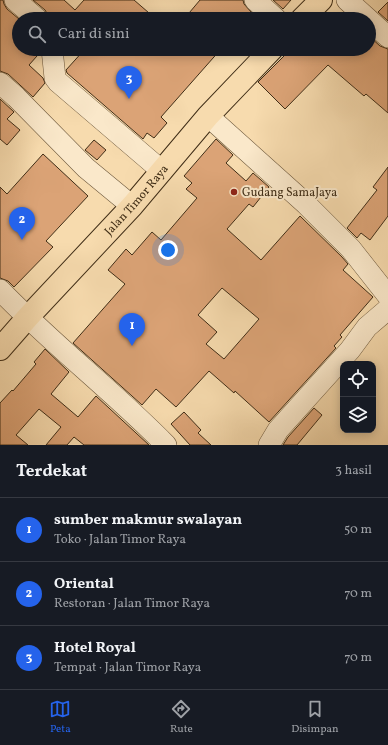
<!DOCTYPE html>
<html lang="id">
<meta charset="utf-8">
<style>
:root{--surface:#171b24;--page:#20242c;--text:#f1f3f6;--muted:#9ea1a6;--line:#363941;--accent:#2563eb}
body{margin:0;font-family:Vollkorn,serif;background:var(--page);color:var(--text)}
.controls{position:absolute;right:12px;bottom:12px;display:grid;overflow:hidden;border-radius:8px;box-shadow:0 2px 10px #0003}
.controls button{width:36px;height:36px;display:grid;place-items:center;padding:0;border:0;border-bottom:1px solid var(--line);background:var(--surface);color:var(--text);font:20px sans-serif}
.you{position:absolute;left:168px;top:250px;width:14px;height:14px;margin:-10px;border:3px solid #fff;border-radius:50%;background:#1a73e8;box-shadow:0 0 0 6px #1a73e833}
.badge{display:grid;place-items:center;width:26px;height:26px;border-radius:50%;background:var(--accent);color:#fff;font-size:13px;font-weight:700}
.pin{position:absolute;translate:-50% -33px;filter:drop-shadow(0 1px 2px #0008)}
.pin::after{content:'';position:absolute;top:21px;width:14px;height:12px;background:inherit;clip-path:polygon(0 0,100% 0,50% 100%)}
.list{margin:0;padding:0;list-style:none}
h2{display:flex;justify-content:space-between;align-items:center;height:52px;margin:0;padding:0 16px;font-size:17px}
h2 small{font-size:13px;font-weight:400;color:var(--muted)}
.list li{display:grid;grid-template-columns:26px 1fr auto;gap:12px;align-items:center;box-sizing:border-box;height:64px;padding:0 16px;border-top:1px solid var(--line)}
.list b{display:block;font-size:15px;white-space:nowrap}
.list p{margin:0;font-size:13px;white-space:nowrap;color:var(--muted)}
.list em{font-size:13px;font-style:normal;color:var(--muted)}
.icon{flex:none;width:22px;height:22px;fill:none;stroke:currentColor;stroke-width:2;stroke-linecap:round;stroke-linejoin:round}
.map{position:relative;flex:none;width:388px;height:445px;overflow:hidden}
.search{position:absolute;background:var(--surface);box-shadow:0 2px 10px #0003;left:12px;right:12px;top:12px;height:44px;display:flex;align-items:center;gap:10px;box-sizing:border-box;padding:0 14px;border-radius:22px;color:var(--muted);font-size:15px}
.sheet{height:244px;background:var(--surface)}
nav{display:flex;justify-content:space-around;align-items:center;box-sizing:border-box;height:56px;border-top:1px solid var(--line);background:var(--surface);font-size:11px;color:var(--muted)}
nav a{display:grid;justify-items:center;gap:2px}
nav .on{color:var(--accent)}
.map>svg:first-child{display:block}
</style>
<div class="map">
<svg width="388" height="445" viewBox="0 0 388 445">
<rect width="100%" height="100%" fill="#f7dbae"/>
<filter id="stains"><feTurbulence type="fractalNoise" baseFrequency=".005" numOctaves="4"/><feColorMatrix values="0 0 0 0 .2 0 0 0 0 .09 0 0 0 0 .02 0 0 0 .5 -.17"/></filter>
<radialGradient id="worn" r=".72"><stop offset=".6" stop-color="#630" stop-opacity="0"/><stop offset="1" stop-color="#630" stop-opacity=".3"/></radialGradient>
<g fill="#dba376" stroke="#402e17" fill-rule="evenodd">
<path d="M0 0H3L4 4 7 9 19 19V49H28L37 56 29 65 43 78 45 83 33 97 8 74 0 71Z"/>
<path d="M33 0H64L75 10 84 0H134L156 19H49L48 15 45 10Z"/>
<path d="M200 0H243L244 4 252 13 247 19H184Z"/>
<path d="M273 0H291L283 9Z"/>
<path d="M388 2V21L378 12Z"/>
<path d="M369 36 380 46 388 49V113L366 94 364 96 328 65 285 109 258 82 291 49H369Z"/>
<path d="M85 49H221L161 117 167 123 154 138 147 133 143 139 67 73 66 70Z"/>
<path d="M0 99 14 112 7 119 20 130 7 145 0 139Z"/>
<path d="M216 139 233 155 226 163 246 181 253 173 269 187 253 207 249 204 227 229 261 260 300 216 342 257 348 264 343 270 373 297 340 335 342 337 334 346 336 348 269 422 235 391 234 393 209 371 176 407 156 389 142 405 73 343 125 284 108 270 126 249 132 255 152 232 161 240 197 198 186 189 192 183 184 176ZM222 288 259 319 224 359 206 344 217 332 198 315Z"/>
<path d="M94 140 106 150 97 160 85 150Z"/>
<path d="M43 154 88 196 46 241 53 247 14 287 8 281 0 278V187L7 194Z"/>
<path d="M388 167V216L370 240 361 233 357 238 347 228 377 190 373 187Z"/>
<path d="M45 349 69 372 51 394 78 417 96 396 149 445H84L74 437 67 445H46L61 427 39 409 16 435 28 445H0V403L12 390 13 391 36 364 34 362Z"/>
<path d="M314 408 322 415 297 445H283L288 437Z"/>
<path d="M184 412 201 430 198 433 211 445H190L171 424Z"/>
</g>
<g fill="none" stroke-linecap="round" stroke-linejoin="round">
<defs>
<g id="minor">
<path d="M15 0 37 19"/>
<path d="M255 0 276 19"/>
<path d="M347 0 368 19"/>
<path d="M369 20 388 37"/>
<path d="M52 49 55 78 58 82 162 171"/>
<path d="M0 83 16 97 86 168 132 206"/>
<path d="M208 116 306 204 351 249 388 296"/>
<path d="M0 290C53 345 113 391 166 445"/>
<path d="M269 445 278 430 350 350 367 327 388 309"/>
</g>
<g id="highway">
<path d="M302 19 321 0"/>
<path id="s1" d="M0 349 28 317 132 206 208 116 272 49"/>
</g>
</defs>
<use href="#minor" stroke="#6e593d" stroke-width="22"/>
<use href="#highway" stroke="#402e17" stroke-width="24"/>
<use href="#minor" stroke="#fae8ca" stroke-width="21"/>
<use href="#highway" stroke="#f7dbae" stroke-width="22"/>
</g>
<circle fill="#8f2418" stroke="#fae8ca" stroke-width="1.5" cx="234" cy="192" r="4"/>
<g text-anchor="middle" stroke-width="4" stroke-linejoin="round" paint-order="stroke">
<g font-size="12" fill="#402e17" stroke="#fae8ca" text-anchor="start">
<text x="242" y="196">Gudang SamaJaya</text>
</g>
<g font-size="12" fill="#402e17" stroke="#fae8ca">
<text dy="4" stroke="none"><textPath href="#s1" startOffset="202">Jalan Timor Raya</textPath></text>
</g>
</g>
<rect width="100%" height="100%" filter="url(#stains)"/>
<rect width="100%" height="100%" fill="url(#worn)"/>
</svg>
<div class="controls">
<button><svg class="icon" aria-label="locate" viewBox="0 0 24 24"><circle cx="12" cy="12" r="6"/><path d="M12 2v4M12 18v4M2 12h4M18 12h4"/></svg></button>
<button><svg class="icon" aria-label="layers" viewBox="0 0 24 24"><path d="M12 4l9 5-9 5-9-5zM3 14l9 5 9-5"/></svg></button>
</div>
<div class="you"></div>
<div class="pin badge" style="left:132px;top:346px">1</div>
<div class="pin badge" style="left:22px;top:240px">2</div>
<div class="pin badge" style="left:129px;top:99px">3</div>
<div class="search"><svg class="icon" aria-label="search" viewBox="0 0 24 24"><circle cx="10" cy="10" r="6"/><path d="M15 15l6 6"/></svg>Cari di sini</div>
</div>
<section class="sheet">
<h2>Terdekat<small>3 hasil</small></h2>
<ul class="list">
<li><span class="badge">1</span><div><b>sumber makmur swalayan</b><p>Toko · Jalan Timor Raya</p></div><em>50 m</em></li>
<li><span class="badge">2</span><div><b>Oriental</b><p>Restoran · Jalan Timor Raya</p></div><em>70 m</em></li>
<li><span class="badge">3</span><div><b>Hotel Royal</b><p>Tempat · Jalan Timor Raya</p></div><em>70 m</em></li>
</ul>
</section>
<nav>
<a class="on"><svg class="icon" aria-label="map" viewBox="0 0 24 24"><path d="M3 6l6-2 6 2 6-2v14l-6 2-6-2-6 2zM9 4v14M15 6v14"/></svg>Peta</a>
<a><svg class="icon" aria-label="directions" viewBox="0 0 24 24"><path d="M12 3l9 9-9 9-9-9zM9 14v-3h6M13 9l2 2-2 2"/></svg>Rute</a>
<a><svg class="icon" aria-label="saved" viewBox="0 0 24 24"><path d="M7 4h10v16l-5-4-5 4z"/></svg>Disimpan</a>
</nav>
